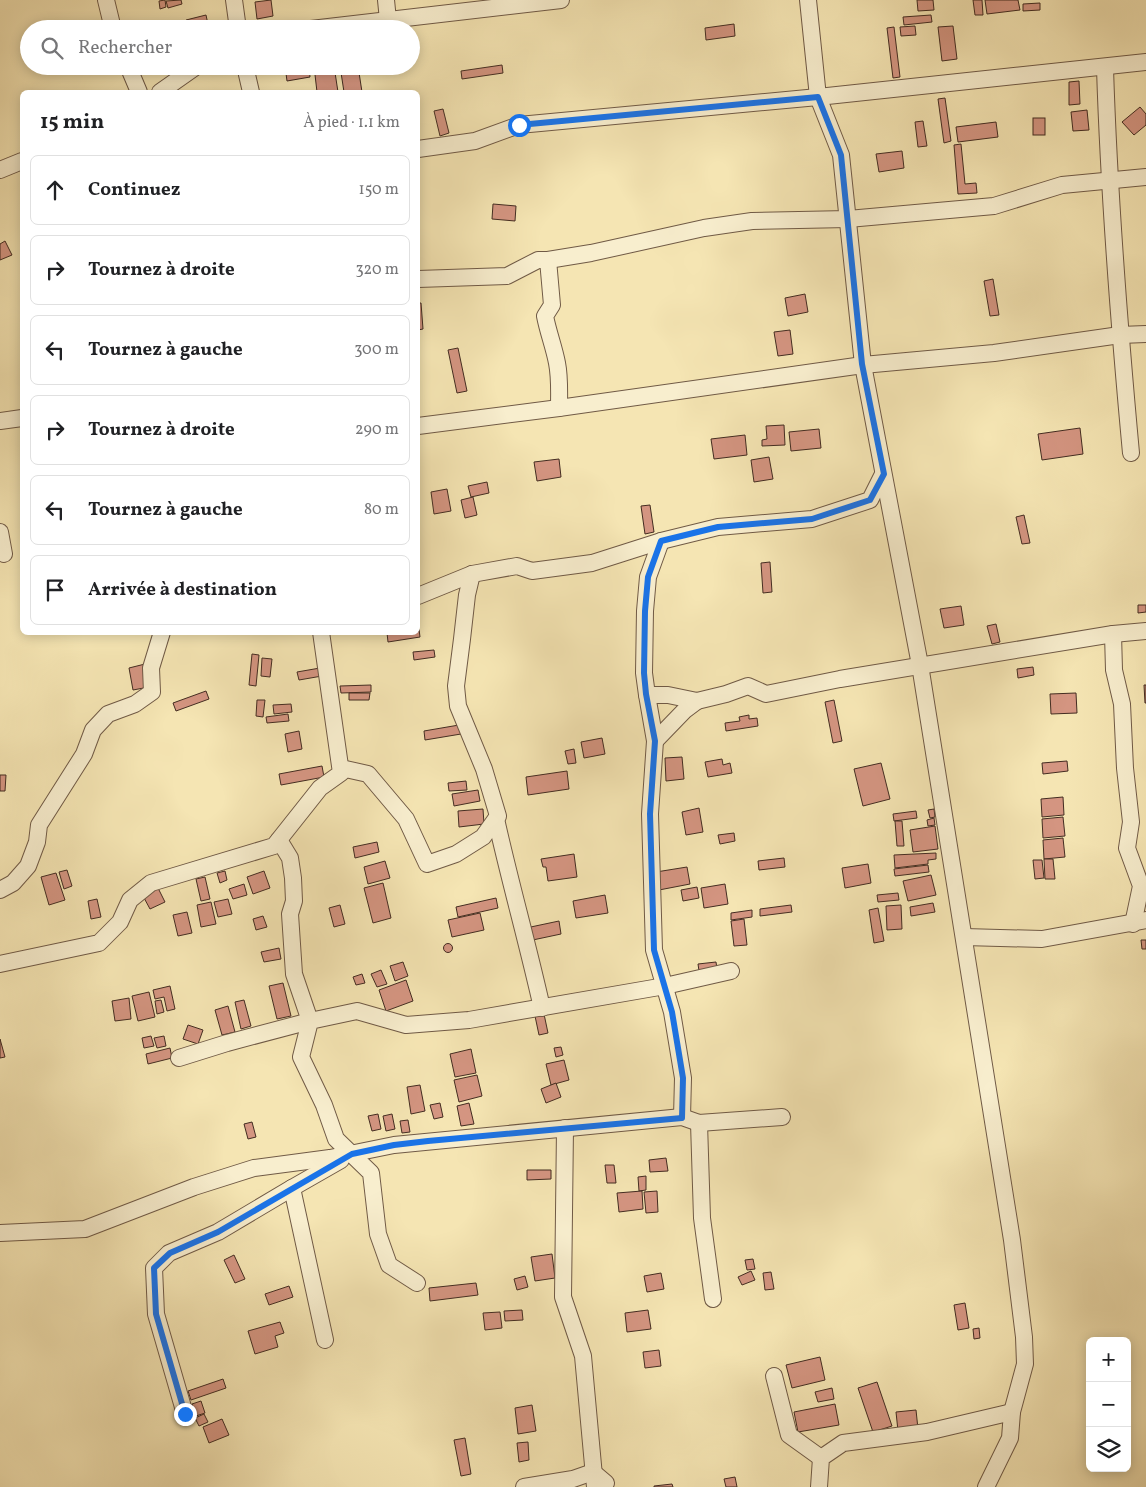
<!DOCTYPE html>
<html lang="fr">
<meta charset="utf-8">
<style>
:root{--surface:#fff;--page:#f6f6f6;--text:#202124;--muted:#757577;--line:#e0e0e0}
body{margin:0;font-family:Vollkorn,serif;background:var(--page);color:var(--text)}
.controls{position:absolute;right:15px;bottom:15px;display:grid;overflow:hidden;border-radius:8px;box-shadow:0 2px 12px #0003}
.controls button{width:45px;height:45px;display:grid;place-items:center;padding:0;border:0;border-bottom:1px solid var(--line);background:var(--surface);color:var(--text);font:25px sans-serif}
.stop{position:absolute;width:15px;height:15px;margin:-11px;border:4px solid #1a73e8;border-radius:50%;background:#fff}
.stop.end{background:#1a73e8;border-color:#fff;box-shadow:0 1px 5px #0008}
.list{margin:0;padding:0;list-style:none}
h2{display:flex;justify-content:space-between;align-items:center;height:65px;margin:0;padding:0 20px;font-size:21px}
h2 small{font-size:16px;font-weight:400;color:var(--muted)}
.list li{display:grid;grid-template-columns:32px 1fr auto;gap:15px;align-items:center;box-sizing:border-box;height:70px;margin:0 10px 10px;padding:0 10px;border:1px solid var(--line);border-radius:8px}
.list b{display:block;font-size:19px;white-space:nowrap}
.list em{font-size:16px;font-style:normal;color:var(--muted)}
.icon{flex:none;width:28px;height:28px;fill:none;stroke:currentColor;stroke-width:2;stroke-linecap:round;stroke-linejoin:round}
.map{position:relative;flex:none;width:1146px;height:1487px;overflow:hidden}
.search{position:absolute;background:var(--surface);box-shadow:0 2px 12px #0003;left:20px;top:20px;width:400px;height:55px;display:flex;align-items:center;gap:12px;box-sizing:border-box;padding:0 18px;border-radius:28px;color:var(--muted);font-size:19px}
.panel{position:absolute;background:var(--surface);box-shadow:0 2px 12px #0003;left:20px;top:90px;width:400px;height:545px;border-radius:8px}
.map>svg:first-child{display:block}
</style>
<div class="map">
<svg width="1146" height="1487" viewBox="0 0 1146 1487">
<rect width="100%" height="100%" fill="#f5e5b3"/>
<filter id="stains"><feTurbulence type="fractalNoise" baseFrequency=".004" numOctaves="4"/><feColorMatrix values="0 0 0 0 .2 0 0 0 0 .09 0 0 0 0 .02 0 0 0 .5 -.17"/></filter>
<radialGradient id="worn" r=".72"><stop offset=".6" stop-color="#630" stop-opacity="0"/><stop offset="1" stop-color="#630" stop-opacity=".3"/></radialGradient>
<g fill="#d49581" stroke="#432c21">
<path d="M165 0 166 7 160 9 159 1Z"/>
<path d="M181 0 182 4 168 8 166 1Z"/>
<path d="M271 0 273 16 257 19 255 2Z"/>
<path d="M917 0H933L934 10 918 11Z"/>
<path d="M973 0H982L983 15H975Z"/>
<path d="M985 0H1018L1020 10 987 14Z"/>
<path d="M1040 3V10L1023 11V4Z"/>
<path d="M206 15 209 29H188L186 20Z"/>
<path d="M931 15 932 22 904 25 903 17Z"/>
<path d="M183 21 184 29H150V28Z"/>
<path d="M734 24 735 36 706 40 705 28Z"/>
<path d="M915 26 916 35 901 36 900 27Z"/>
<path d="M953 26 957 59 942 61 938 27Z"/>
<path d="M894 27 900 77 893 78 887 28Z"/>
<path d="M502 65 503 73 462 79 461 71Z"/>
<path d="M285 66H309L310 77 287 81Z"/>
<path d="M314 66H334L338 92H317Z"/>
<path d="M340 66H358L362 92H344Z"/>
<path d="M1079 81 1080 104 1069 105V82Z"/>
<path d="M945 98 951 141 944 143 938 99Z"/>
<path d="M1140 107 1146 114V125L1134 135 1122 122Z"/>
<path d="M443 109 449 133 440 136 434 111Z"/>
<path d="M1087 110 1089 130 1073 131 1071 112Z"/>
<rect x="1033" y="118" width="12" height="17"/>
<path d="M923 121 927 146 918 147 915 122Z"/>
<path d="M996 122 998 137 958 142 956 127Z"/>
<path d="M961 144 965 184 976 183 977 193 958 194 954 145Z"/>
<path d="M902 151 904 168 879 172 876 154Z"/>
<path d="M493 204 516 206 515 221 492 219Z"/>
<path d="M5 241 12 255 0 260V244Z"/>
<path d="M993 279 999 315 990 316 984 281Z"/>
<path d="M805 294 808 312 788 316 785 298Z"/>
<path d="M418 303H421L423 329 418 330Z"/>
<path d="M790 330 793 354 778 356 774 332Z"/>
<path d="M458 348 467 391 457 393 448 350Z"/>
<path d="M784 425 785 445 762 446V440L767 439 766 426Z"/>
<path d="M1080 428 1083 454 1042 460 1038 434Z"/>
<path d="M819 429 821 448 791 451 789 432Z"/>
<path d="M745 435 747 455 714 459 711 439Z"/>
<path d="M769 457 773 479 754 482 751 460Z"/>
<path d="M559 459 561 477 537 481 534 462Z"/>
<path d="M487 482 489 493 471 497 468 486Z"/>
<path d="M447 489 451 511 434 514 431 492Z"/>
<path d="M473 497 477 515 465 518 461 500Z"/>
<path d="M650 505 654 532 645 534 641 506Z"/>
<path d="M1024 515 1030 543 1022 544 1016 517Z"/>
<path d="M770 562 772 592 763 593 761 563Z"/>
<path d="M1138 605H1146V612L1138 613Z"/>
<path d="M961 606 964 625 944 628 940 609Z"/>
<path d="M996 624 1000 642 992 644 987 626Z"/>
<path d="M418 629H419L420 637 388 642 387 633 418 632Z"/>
<path d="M434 650 435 657 414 660 413 652Z"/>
<path d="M252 654 259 655 256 686 249 685Z"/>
<path d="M262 658 272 659 270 677 261 676Z"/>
<path d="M145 664 149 687 133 690 129 668Z"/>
<path d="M1033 667 1034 675 1018 678 1017 669Z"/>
<path d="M320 668 322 676 299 680 297 672Z"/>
<path d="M371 685V692L341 693 340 686Z"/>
<path d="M1144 685H1146V703H1145Z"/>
<path d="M206 691 209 699 176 711 173 703Z"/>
<path d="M349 693H370L369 700H349Z"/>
<path d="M1076 693 1077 713 1051 714 1050 694Z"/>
<path d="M257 700H265L263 717 256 716Z"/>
<path d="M834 700 842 741 833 743 825 702Z"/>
<path d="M291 704 292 712 274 714 273 705Z"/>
<path d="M288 714 289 721 267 723 266 717Z"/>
<path d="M749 715V719L757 718 758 726 726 731 725 723 740 721 739 717Z"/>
<path d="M459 725 461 734 425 740 424 731Z"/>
<path d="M299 731 302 749 288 752 285 734Z"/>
<path d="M602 738 605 754 584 758 581 742Z"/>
<path d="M574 749 576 763 568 764 565 751Z"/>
<path d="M682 757 684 779 666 781 665 758Z"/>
<path d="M722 759 723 765 730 763 732 773 708 777 705 762Z"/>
<path d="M1067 761 1068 771 1043 774 1042 763Z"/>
<path d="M881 763 890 799 863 806 854 769Z"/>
<path d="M322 766 324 777 281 785 279 774Z"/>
<path d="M567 771 569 789 528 795 526 777Z"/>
<path d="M0 775H6L5 791H0Z"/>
<path d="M466 781 467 790 449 791 448 783Z"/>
<path d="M478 790 480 801 454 806 452 794Z"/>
<path d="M1063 797 1064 815 1042 817 1041 799Z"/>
<path d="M699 808 703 832 686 835 682 812Z"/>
<path d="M483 809 484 824 459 827 458 811Z"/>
<path d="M934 809 935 817 930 818 928 810Z"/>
<path d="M916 811 917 818 894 821 893 814Z"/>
<path d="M1063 817 1065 836 1043 838 1042 819Z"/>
<path d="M934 818 935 825 928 826 927 820Z"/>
<path d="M895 821H902L904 846H897Z"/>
<path d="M935 826 938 849 913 852 910 830Z"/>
<path d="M734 833 735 841 720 844 718 835Z"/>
<path d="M1063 838 1065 857 1044 859 1043 840Z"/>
<path d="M377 842 379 852 355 858 353 847Z"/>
<path d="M936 853V859L928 860V864L895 868 894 855Z"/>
<path d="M574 854 577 877 548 881 546 867H543L541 859Z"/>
<path d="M784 858 785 867 759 870 758 861Z"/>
<path d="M1044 859H1053L1055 879H1045Z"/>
<path d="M1033 860H1042L1044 878 1035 879Z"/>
<path d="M385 861 390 878 368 884 364 867Z"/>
<path d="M868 864 871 883 845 888 842 868Z"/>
<path d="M928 865 929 872 895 876 894 869Z"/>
<path d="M687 867 690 884 659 890 656 872Z"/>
<path d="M67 870 72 886 64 889 59 872Z"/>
<path d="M225 871 227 880 220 883 217 873Z"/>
<path d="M264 871 270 888 253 894 247 877Z"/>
<path d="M56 873 65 900 49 905 41 877Z"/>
<path d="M931 875 936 895 908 901 903 881Z"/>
<path d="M205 877 210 899 201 901 196 879Z"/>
<path d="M383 883 391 918 373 923 364 888Z"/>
<path d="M244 884 247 895 233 899 229 889Z"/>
<path d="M725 884 728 904 704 908 701 888Z"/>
<path d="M697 887 699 898 683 901 681 890Z"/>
<path d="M158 888 165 902 150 909 143 896Z"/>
<path d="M898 893 899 900 878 902 877 895Z"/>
<path d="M605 895 608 913 576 918 573 901Z"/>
<path d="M496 898 498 908 458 917 456 907Z"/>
<path d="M97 899 101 917 91 919 88 901Z"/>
<path d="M228 899 232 914 218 917 214 902Z"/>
<path d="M211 902 216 924 201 927 197 905Z"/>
<path d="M933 903 935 912 911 916 910 907Z"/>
<path d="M340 905 345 924 334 927 329 908Z"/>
<path d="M791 905 792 912 760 916V909Z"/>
<path d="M901 905 902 929 887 930 886 906Z"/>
<path d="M878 908 884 941 874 943 869 910Z"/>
<path d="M752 910V917L731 920V913Z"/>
<path d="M187 912 192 933 178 936 173 915Z"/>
<path d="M480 913 484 930 452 937 448 920Z"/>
<path d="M263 916 267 927 256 930 253 919Z"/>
<path d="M744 919 747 945 734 946 731 921Z"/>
<path d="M559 921 561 934 528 941 526 928Z"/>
<path d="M1141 940H1146V949H1142Z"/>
<circle cx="448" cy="948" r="4.5"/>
<path d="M279 948 281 959 264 962 261 952Z"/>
<path d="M403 962 408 976 395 981 390 966Z"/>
<path d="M716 962 717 969 699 971 698 964Z"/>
<path d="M381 970 387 984 377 987 371 974Z"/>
<path d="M362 974 365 983 356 985 353 977Z"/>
<path d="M406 980 413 1001 386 1011 379 990Z"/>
<path d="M283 983 291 1016 277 1019 269 986Z"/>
<path d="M170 986 175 1009 167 1011 164 997 155 999 153 990Z"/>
<path d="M149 992 155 1017 138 1021 132 996Z"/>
<path d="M129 998 131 1019 115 1021 112 1001Z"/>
<path d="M161 1000 164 1012 157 1014 155 1001Z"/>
<path d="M244 1000 251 1026 241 1029 235 1002Z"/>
<path d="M228 1006 235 1032 222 1035 215 1010Z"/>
<path d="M544 1014 548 1033 539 1035 535 1016Z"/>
<path d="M188 1025 203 1030 198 1044 183 1039Z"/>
<path d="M151 1036 154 1046 144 1048 142 1038Z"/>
<path d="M164 1036 166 1046 157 1048 154 1038Z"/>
<path d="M0 1039 5 1057 0 1058Z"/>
<path d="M561 1047 563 1055 556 1057 554 1048Z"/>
<path d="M170 1048 172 1058 148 1064 146 1054Z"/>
<path d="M471 1049 476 1073 455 1077 450 1054Z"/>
<path d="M564 1060 569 1080 551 1085 546 1064Z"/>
<path d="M477 1075 482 1096 459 1102 454 1080Z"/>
<path d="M556 1083 561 1097 546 1103 541 1089Z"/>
<path d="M420 1085 425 1111 411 1114 407 1087Z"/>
<path d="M440 1103 443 1117 434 1119 430 1105Z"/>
<path d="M469 1103 474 1124 461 1126 457 1106Z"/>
<path d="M378 1114 381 1129 372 1131 368 1116Z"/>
<path d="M392 1114 395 1129 386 1131 383 1116Z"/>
<path d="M408 1120 410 1132 402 1133 400 1121Z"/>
<path d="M252 1122 256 1137 248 1139 244 1124Z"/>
<path d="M666 1158 668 1171 650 1172 649 1160Z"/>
<path d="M605 1165H614L616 1183H607Z"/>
<path d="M527 1170H551V1179L527 1180Z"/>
<path d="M646 1176V1190L639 1191 638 1177Z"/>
<path d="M642 1191 643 1209 619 1212 617 1193Z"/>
<path d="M657 1191 658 1212 646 1213 644 1192Z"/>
<path d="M552 1254 555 1278 535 1281 531 1257Z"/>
<path d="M234 1255 245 1279 235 1283 224 1260Z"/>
<path d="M753 1259 755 1269 747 1270 745 1260Z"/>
<path d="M751 1271 755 1280 742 1285 738 1277Z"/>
<path d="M771 1272 774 1289 765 1290 763 1273Z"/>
<path d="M661 1273 664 1289 647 1292 644 1276Z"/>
<path d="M525 1276 528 1287 517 1290 514 1279Z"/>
<path d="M476 1283 478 1295 430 1301 429 1288Z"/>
<path d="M289 1286 293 1297 269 1305 265 1294Z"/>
<path d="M965 1303 969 1328 958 1330 954 1305Z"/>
<path d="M522 1310 523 1320 505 1321 504 1311Z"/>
<path d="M648 1310 651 1329 627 1332 625 1313Z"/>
<path d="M500 1312 502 1328 485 1330 483 1313Z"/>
<path d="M280 1322 284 1333 275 1336 278 1347 255 1354 248 1331Z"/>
<path d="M979 1328 980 1338 974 1339 973 1329Z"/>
<path d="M659 1350 661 1366 645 1368 643 1352Z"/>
<path d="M820 1357 825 1380 792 1388 786 1365Z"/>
<path d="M223 1379 226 1388 191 1400 188 1391Z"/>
<path d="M877 1382 892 1426 873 1432 858 1388Z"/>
<path d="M832 1388 834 1399 818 1402 815 1392Z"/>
<path d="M201 1401 205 1413 196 1416 192 1404Z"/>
<path d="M835 1404 839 1425 798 1432 794 1412Z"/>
<path d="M532 1405 536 1431 518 1434 515 1408Z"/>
<path d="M916 1410 918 1429 898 1431 896 1412Z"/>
<path d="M204 1414 208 1422 199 1426 195 1418Z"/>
<path d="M222 1419 229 1435 209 1443 203 1427Z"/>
<path d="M465 1438 471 1474 461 1476 454 1440Z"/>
<path d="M528 1442 529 1460 519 1462 517 1443Z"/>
<path d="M735 1477 737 1487H726L724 1479Z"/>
<path d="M672 1484 673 1487H654V1486Z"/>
</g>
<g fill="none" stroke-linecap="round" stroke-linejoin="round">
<defs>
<g id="street">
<path d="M106 0 113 29"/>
<path d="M234 0 238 29"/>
<path d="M386 0 388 20"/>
<path d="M808 0 818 97 841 155 863 365 920 665 1012 1240 1024 1337 1025 1364 1012 1412 1010 1438 986 1487"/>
<path d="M311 29 561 0"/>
<path d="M128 66 139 92"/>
<path d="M245 66 251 92"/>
<path d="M1105 68C1109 196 1119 324 1131 453"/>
<path d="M160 92 197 66"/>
<path d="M418 149 475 141 519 125 818 97 1146 62"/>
<path d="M0 170 22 161"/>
<path d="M548 260 552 305 545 316C548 332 554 347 557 363 560 378 559 393 559 408"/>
<path d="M418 279 507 276 538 260H548L591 253 704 228 752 221 848 219 994 206 1062 185 1146 177"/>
<path d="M0 421 22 418"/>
<path d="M418 426 559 408 863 365 994 353 1120 335 1146 334"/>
<path d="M0 532 4 554"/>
<path d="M661 541 648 577 645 611 644 673 647 695 655 741 650 814 654 950 672 1012 683 1078 682 1117"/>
<path d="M418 596 472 574 517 566 532 571 592 563 661 541 718 527 812 519 870 500 883 474"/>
<path d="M1113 634 1114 670 1122 704 1125 768 1131 822 1127 848 1141 886 1133 924"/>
<path d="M647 695H668L697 701 726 694 748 686 766 694 840 679 1113 634 1146 631"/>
<path d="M655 741 685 710 697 701"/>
<path d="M341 768 368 774 406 819 427 864 456 854 483 837 498 816 484 769 458 706 456 686 462 639 467 595 472 574"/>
<path d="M496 819C510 882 528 945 542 1008"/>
<path d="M0 890 13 883 28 866 37 842 39 825 84 754 93 730 108 714 135 704 152 692 151 668 162 632"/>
<path d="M964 937 1042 939 1146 920"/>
<path d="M0 964 99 943 120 922 130 900 151 883 274 846 320 788 341 773 321 632"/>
<path d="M179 1058 227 1043 310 1021 294 974 290 914 294 901 293 878 290 858 279 840"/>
<path d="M699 1123 702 1218 713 1299"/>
<path d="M565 1128 563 1297 583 1356 595 1487"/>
<path d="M0 1233 85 1229 194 1187 254 1168 330 1158 394 1145 682 1117 699 1123 782 1117"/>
<path d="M417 1283 389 1265 378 1234 371 1173 336 1139 324 1105 301 1057 310 1021 357 1011 406 1025 469 1020 665 986 731 971"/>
<path d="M325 1340 292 1188 341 1160"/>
<path d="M774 1376 789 1435 821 1458"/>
<path d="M185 1414 156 1314 154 1268 169 1253 218 1232 292 1188"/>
<path d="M524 1487 573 1479 593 1472 606 1483"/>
<path d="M819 1487 821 1458 843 1443 927 1432 1012 1412"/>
</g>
</defs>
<use href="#street" stroke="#705a46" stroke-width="18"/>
<use href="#street" stroke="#f8eece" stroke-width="16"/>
</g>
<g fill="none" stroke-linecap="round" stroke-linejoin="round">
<path stroke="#1a73e8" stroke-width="6" d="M185 1414 156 1314 154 1268 170 1253 218 1232 352 1154 394 1145 428 1141 682 1118 683 1078 672 1012 654 950 650 814 655 741 646 694 644 673 645 611 648 577 661 541 718 527 812 519 870 500 884 474 862 364 841 155 818 97 519 125"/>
</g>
<rect width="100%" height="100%" filter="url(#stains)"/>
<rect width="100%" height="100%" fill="url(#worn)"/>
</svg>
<div class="controls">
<button>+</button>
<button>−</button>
<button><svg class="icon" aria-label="layers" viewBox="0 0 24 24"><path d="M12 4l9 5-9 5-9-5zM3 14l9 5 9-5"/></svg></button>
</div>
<div class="stop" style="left:519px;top:125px"></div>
<div class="stop end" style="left:185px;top:1414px"></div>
<div class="search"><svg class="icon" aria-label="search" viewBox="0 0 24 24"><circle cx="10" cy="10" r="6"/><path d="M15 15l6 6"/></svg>Rechercher</div>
<section class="panel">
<h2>15 min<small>À pied · 1.1 km</small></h2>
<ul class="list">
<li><svg class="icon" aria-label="ahead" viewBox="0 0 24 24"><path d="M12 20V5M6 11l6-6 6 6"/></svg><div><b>Continuez</b></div><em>150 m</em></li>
<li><svg class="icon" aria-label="right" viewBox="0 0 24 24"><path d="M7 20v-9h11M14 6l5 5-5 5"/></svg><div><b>Tournez à droite</b></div><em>320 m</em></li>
<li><svg class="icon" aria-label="left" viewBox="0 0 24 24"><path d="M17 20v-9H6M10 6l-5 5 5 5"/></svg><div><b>Tournez à gauche</b></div><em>300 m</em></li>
<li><svg class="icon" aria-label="right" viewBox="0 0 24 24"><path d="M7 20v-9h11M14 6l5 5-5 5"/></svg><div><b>Tournez à droite</b></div><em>290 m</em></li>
<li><svg class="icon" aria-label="left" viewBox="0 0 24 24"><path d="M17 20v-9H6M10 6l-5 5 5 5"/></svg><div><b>Tournez à gauche</b></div><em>80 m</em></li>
<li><svg class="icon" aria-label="arrive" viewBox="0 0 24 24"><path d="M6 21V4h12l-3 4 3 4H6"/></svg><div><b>Arrivée à destination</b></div></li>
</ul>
</section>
</div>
